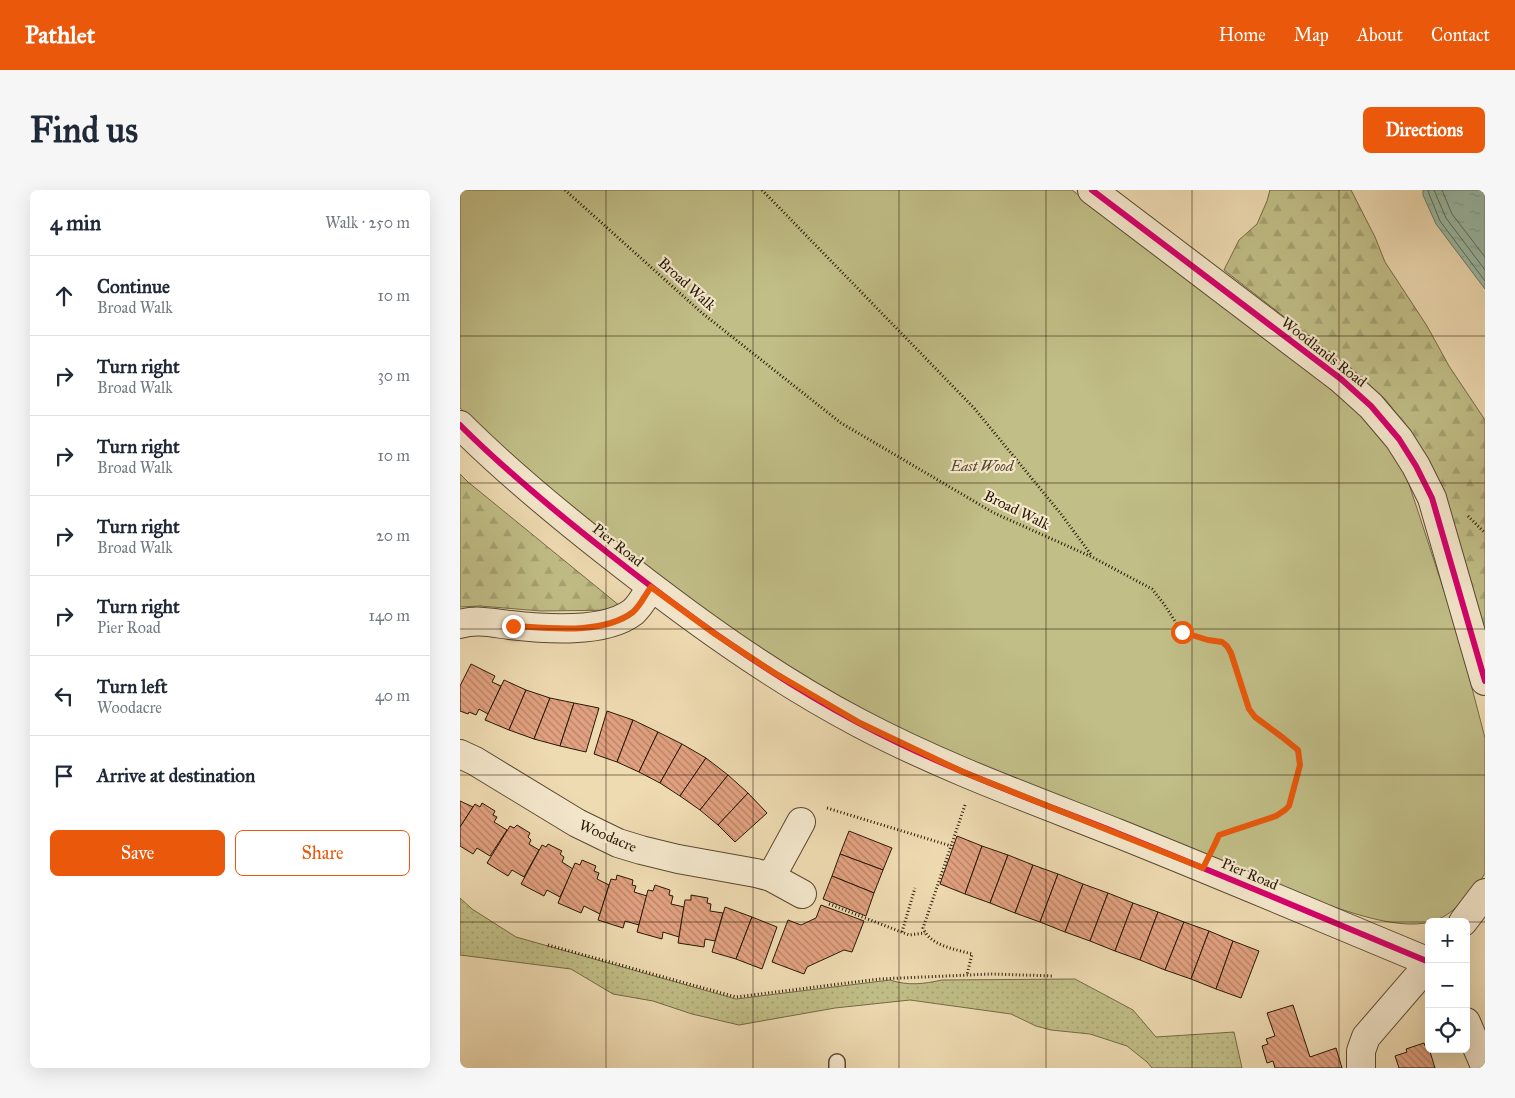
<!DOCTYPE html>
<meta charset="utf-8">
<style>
:root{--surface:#fff;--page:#f6f6f7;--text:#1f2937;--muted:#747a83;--line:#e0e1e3;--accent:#ea580c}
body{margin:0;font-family:"IM FELL Great Primer",serif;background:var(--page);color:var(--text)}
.controls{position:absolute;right:15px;bottom:15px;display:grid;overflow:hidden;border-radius:8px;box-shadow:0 5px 20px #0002}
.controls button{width:45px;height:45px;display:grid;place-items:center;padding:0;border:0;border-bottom:1px solid var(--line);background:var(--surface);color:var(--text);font:25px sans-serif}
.stop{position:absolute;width:15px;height:15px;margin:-11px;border:4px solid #ea580c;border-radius:50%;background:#fff}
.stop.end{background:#ea580c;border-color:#fff;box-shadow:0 1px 5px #0008}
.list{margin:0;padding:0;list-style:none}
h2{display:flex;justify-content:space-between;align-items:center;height:65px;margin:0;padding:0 20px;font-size:21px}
h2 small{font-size:16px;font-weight:400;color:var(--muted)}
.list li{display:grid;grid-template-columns:32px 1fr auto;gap:15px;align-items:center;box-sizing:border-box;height:80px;padding:0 20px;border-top:1px solid var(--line)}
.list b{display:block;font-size:19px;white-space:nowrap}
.list p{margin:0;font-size:16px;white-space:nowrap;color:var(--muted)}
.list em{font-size:16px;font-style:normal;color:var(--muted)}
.actions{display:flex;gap:10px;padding:15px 20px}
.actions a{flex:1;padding:11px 0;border:1px solid var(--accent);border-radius:8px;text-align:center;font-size:18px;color:var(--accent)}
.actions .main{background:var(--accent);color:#fff}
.icon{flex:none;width:28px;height:28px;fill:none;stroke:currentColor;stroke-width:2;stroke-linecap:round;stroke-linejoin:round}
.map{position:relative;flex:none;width:1025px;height:878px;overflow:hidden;border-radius:8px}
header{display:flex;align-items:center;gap:30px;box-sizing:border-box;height:70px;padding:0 25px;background:var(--accent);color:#fff}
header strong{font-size:24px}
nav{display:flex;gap:28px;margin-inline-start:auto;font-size:18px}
.intro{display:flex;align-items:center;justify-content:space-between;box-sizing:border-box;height:120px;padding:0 30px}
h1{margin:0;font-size:35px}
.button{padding:12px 22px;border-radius:8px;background:var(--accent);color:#fff;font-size:18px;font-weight:700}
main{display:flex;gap:30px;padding:0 30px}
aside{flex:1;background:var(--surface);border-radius:8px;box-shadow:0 5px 20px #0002}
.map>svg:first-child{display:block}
</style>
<header>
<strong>Pathlet</strong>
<nav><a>Home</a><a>Map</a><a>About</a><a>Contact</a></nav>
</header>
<div class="intro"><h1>Find us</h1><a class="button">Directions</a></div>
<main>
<aside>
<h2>4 min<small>Walk · 250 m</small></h2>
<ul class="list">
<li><svg class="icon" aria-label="ahead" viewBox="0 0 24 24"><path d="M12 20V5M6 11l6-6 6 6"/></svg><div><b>Continue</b><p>Broad Walk</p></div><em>10 m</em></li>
<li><svg class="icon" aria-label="right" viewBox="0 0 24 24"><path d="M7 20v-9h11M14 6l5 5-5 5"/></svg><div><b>Turn right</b><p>Broad Walk</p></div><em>30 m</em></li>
<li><svg class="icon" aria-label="right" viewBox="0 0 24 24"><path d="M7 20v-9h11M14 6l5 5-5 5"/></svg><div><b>Turn right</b><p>Broad Walk</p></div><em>10 m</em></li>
<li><svg class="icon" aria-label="right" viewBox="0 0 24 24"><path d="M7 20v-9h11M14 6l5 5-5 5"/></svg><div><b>Turn right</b><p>Broad Walk</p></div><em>20 m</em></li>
<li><svg class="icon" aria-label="right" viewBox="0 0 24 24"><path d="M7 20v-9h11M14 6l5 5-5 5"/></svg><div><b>Turn right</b><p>Pier Road</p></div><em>140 m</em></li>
<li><svg class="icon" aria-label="left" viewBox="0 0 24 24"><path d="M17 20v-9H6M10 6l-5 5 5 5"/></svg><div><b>Turn left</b><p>Woodacre</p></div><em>40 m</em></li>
<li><svg class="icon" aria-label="arrive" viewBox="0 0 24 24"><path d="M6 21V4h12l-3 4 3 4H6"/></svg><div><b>Arrive at destination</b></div></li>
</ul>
<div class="actions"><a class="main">Save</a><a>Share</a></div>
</aside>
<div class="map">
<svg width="1025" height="878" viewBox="0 0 1025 878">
<defs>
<pattern id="grass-dots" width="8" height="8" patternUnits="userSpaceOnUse" patternTransform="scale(1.25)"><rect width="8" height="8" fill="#c1be87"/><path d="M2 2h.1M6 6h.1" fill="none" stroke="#a6a373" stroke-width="1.8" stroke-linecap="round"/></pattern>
<pattern id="forest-firs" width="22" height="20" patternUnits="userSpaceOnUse" patternTransform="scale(1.25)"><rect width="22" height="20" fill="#c1be87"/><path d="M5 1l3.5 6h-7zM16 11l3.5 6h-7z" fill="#a6a373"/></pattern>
<pattern id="water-ripples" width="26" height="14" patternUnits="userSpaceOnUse" patternTransform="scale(1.25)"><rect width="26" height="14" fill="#9abba8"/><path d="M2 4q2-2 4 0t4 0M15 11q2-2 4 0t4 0" fill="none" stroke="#85a08f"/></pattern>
<pattern id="building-back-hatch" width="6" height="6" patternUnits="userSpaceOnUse" patternTransform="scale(1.25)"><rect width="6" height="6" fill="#e2a180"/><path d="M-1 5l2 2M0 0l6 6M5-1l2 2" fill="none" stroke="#b78267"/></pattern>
</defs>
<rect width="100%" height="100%" fill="#efdbb2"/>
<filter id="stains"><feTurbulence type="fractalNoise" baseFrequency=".004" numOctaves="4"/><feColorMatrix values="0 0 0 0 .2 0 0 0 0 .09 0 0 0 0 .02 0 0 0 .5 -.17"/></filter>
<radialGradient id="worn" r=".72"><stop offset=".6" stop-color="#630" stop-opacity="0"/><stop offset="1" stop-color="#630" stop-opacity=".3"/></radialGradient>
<path fill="url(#grass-dots)" stroke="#746b46" d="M0 708 12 719 56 747 276 809 430 790C449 796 463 794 482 790L615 789 673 820 696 847 774 842 782 878H692L687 872 667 856 630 844 591 840 576 836 551 824 450 810 375 818 279 835 232 824 193 811 153 804 111 779 0 765Z"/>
<g fill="url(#forest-firs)" stroke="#746b46">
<path d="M810 0H891L915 47 925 72 967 136 989 176 1025 230V445L966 267 945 234 925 209 895 182 764 80 779 50 797 34 807 11Z"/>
<path d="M0 284 8 292 160 416V420L81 421 20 416 0 417Z"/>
</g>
<path fill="#c1be87" stroke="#746b46" d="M0 0H612L779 127 867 193 900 222 934 263 947 288 987 410 1007 479 1025 548V683C1019 694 1012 702 1004 710 997 717 988 725 979 729 944 745 882 719 848 708L436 540 309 472 183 379 53 269 0 218Z"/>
<path fill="url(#water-ripples)" stroke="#6c7a67" d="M963 0H1025V99L976 34 963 5Z"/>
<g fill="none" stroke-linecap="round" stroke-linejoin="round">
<g stroke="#616a56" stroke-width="1">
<path d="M968 0 969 4 980 31 1025 91"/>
<path d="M974 0 986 28 1025 80"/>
<path d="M982 0 992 24 1025 67"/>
</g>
</g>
<g fill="url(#building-back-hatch)" stroke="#281805">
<path d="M11 474 35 486 32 492 41 496 28 524 19 519 16 525 9 522 8 524 0 521V496Z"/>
<path d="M44 490 66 500 49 540 25 530Z"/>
<path d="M66 500 90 508 74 549 49 540Z"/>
<path d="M90 508 114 513 100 556 74 549Z"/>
<path d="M114 513 139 518 126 562 100 556Z"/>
<path d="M147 521 173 530 157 572 134 564Z"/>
<path d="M173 530 198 542 179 582 157 572Z"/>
<path d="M198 542 222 554 200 593 179 582Z"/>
<path d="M222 554 246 568 220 606 200 593Z"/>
<path d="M246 568 268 585 240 620 220 606Z"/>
<path d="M268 585 288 603 258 635 240 620Z"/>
<path d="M288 603 307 623 275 652 258 635Z"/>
<path d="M0 611 13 617 0 637Z"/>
<path d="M22 613 35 621 33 625 37 627 34 632 47 640 30 666 17 658 13 664 0 656V637L15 614 20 617Z"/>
<path d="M57 635 70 643 68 647 71 650 69 654 79 660 64 687 52 680 48 686 27 673 50 636 54 638Z"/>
<path d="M389 641 432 658 423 680 380 664Z"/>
<path d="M497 646 522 656 505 704 480 694Z"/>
<path d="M88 654 102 661 100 664 104 667 102 672 113 679 100 707 87 700 84 706 61 694 82 655 86 657Z"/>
<path d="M522 656 548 665 530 713 505 704Z"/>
<path d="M380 664 423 680 414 703 372 686Z"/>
<path d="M548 665 573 675 555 723 530 713Z"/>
<path d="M122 670 136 676 134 681 139 683 137 689 149 695 140 724 124 716 121 723 98 713 115 673 120 675Z"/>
<path d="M573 675 598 684 580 732 555 723Z"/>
<path d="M598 684 623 694 605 742 580 732Z"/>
<path d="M157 685 173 690 172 695 176 696 174 702 187 706 179 735 165 731 163 738 138 730 151 689 156 690Z"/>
<path d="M372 686 414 703 406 726 363 709Z"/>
<path d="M623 694 648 703 630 751 605 742Z"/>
<path d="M195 695 210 700 209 705 213 706 211 714 224 717 219 747 203 742 202 749 177 742 188 700 193 701Z"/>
<path d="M648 703 673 713 655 761 630 751Z"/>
<path d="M231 705 248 708 247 713 251 714 250 721 263 723 255 751 245 749 244 757 218 753 225 710H231Z"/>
<path d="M673 713 698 722 680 770 655 761Z"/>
<path d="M361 715 404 731 392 762 384 760 347 777 344 784 312 772 328 730 341 735 356 728Z"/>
<path d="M265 717 292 727 276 769 252 762Z"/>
<path d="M698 722 724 732 705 780 680 770Z"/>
<path d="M292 727 317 737 302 779 276 769Z"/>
<path d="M724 732 749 741 731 789 705 780Z"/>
<path d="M749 741 773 751 756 799 731 789Z"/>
<path d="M773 751 799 761 781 808 756 799Z"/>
<path d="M833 815 850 867 876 858 882 878H815L813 871 807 873 802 856 808 854 806 849 815 846 807 823Z"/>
<path d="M964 853 965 856 968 855 975 878H939L935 866 947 862 946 859Z"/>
</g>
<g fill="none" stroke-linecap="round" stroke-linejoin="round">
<defs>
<path id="lane" d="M377 878V872"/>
<g id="street">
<path d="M632 0 881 189 911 216 939 249 956 276 972 308 1025 491"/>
<path d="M0 235C46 281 97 323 148 363 228 426 310 486 399 533 482 577 571 609 657 643 762 685 865 729 969 772"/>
<path d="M0 434C16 429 33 433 50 435 85 439 144 444 173 422 180 416 186 405 191 397"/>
<path d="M0 564 15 571 117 633 158 653 181 660 218 669 296 683 311 687 342 704"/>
<path d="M311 687 341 632"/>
<path d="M1003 732 1025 703"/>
<path d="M1006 832 1025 876"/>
<path d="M901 878V861L906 847 969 774"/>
</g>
</defs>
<use href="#lane" stroke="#5a4930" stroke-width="18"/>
<use href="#street" stroke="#5a4930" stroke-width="30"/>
<g stroke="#281805" stroke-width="3" stroke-dasharray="1 2.5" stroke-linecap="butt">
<path d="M105 0 242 123 381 233 534 323 632 367 692 399 704 414 722 442 748 450 762 452 767 456 771 463 789 519 795 527 822 547 838 560 839 575 829 616 817 626 759 645 756 653"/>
<path d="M302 0 514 218 601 324 632 366"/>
<path d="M1008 326 1025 343"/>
<path d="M505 615 463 738C470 756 495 759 512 764L507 785"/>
<path d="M367 618 491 656"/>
<path d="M369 714 449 745 465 743"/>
<path d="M442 742 455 698"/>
<path d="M88 755 276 807 419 789 531 784 594 786"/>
</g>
<use href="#lane" stroke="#f5e8cd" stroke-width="15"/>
<use href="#street" stroke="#f5e8cd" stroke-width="28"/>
<defs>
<g id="cycleway">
<path d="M632 0 881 189 911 216 939 249 956 276 972 308 1025 491"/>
<path d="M0 235C46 281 97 323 148 363 228 426 310 486 399 533 482 577 571 609 657 643 762 685 865 729 969 772"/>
</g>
</defs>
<use href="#cycleway" stroke="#f5e8cd" stroke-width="9"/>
<use href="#cycleway" stroke="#d6006c" stroke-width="6"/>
</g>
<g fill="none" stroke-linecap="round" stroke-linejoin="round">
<path stroke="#ea580c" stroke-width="6" d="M53 436C89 438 143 445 173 422 180 416 185 405 191 397L255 444 313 482 400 533 503 582 743 678 755 654 759 645 816 626 825 620 829 616 840 575 838 560 822 547 795 527 789 519 771 463 767 456 762 452 748 450 722 442"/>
</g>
<path fill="none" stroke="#281805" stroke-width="1" stroke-opacity="0.55" d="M146 0V878M293 0V878M439 0V878M586 0V878M732 0V878M879 0V878M0 146H1025M0 293H1025M0 439H1025M0 585H1025M0 732H1025"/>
<g text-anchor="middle" stroke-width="4.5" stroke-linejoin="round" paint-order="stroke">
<g font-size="15" fill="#281805" stroke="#f5e8cd">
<text transform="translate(227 94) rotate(42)" y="5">Broad Walk</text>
<text transform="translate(864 162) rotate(38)" y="5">Woodlands Road</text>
<text transform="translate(557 320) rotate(26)" y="5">Broad Walk</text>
<text transform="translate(158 355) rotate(38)" y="5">Pier Road</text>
<text transform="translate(148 646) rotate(23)" y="5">Woodacre</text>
<text transform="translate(790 684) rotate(23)" y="5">Pier Road</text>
</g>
<g font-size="15" font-style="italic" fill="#564a2c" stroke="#f5e8cd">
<text x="522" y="281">East Wood</text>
</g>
</g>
<rect width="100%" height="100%" filter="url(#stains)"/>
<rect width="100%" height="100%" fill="url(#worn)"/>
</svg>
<div class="controls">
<button>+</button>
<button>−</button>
<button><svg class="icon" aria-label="locate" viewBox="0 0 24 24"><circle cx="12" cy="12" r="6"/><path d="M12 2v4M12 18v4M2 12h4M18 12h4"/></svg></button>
</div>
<div class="stop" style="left:722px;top:442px"></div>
<div class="stop end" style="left:53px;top:436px"></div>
</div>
</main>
